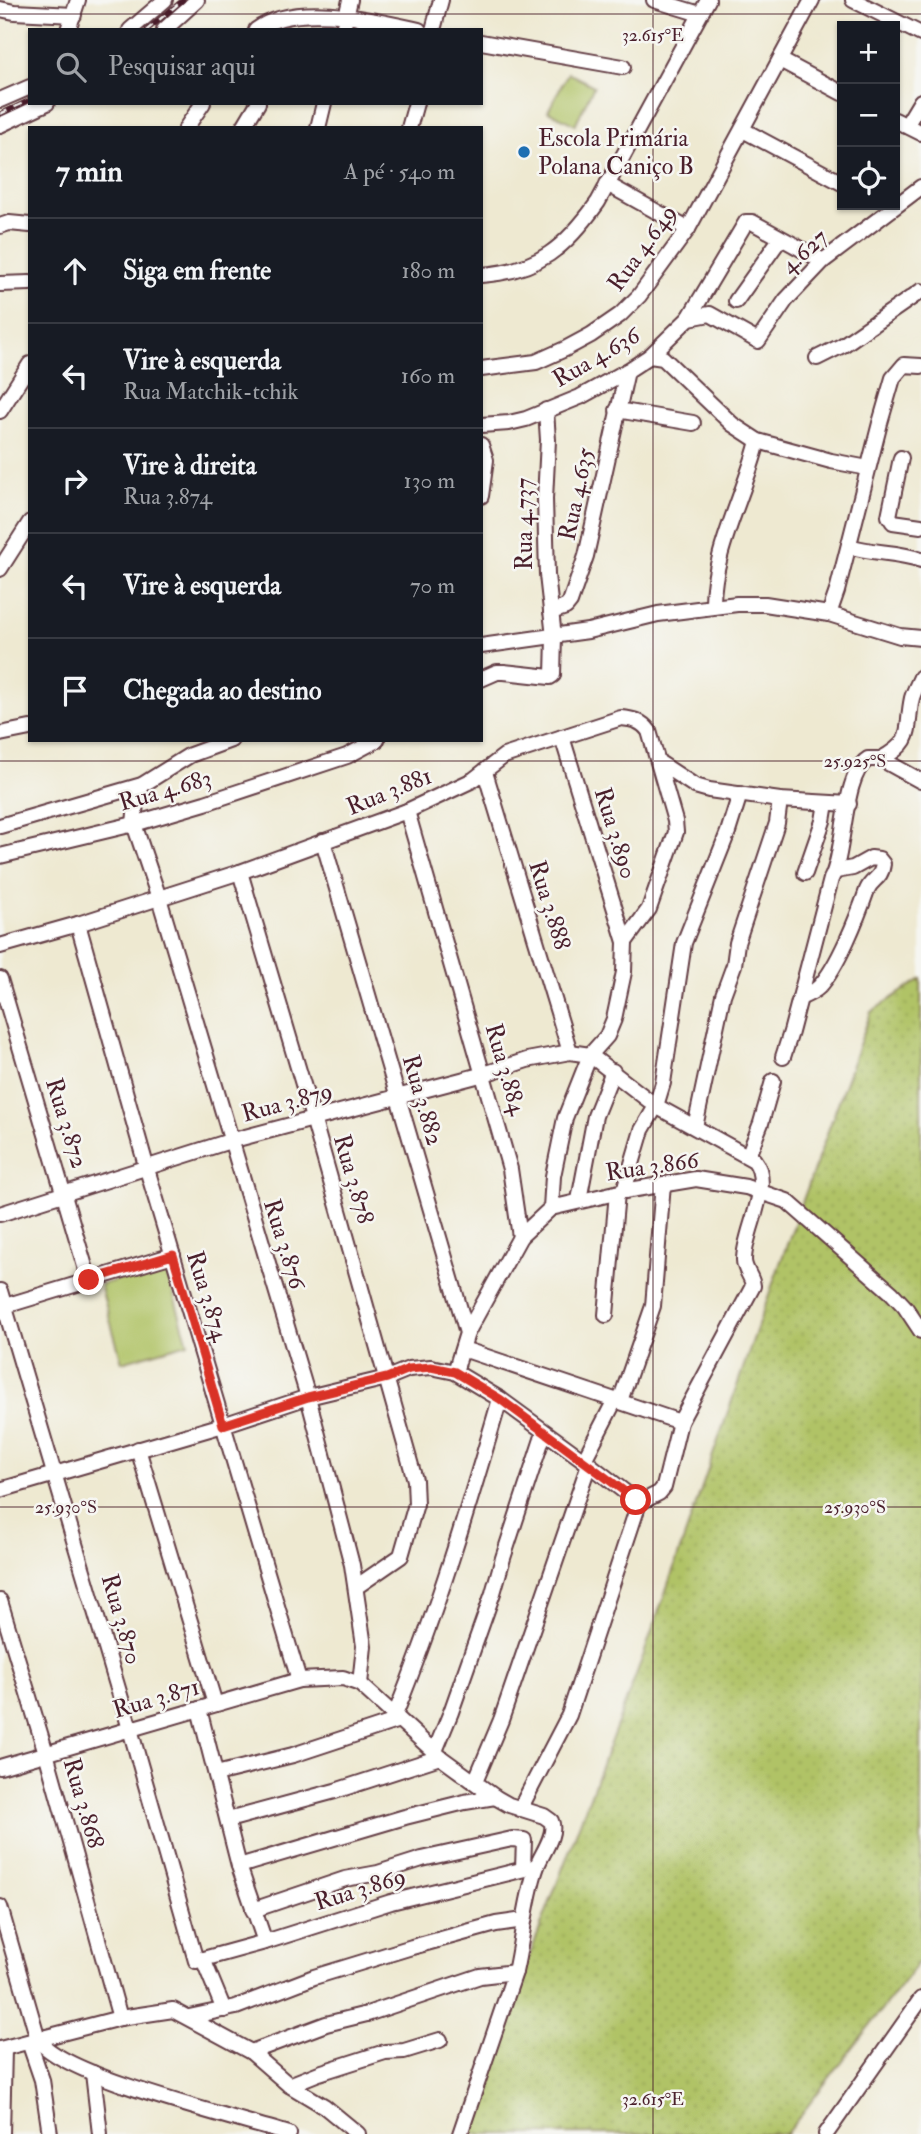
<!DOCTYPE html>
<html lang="pt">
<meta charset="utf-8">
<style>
:root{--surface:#171b24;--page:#242831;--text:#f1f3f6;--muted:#9ea1a6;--line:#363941}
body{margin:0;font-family:"IM FELL Double Pica",serif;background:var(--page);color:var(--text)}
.controls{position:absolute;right:21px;top:21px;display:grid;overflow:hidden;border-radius:0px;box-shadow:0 2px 5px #0004}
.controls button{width:63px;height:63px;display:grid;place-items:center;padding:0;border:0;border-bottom:2px solid var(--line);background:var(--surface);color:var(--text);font:35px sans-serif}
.stop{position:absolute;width:21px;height:21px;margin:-16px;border:5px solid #d93025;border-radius:50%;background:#fff}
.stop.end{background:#d93025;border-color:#fff;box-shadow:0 2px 7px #0008}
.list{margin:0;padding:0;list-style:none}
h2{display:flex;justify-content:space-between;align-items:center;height:91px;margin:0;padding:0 28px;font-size:30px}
h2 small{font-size:23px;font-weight:400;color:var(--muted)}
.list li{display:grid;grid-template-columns:46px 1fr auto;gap:21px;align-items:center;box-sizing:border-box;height:105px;padding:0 28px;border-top:2px solid var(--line)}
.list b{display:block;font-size:26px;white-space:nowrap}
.list p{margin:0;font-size:23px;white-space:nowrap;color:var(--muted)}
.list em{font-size:23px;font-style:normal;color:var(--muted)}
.icon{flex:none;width:38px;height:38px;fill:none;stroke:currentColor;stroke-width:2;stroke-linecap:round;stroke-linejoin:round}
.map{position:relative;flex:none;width:921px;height:2134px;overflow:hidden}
.search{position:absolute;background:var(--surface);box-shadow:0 2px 5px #0004;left:28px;top:28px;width:455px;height:77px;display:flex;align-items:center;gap:18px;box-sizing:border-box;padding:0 24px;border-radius:0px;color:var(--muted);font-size:26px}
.panel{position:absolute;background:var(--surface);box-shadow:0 2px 5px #0004;left:28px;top:126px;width:455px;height:616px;border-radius:0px}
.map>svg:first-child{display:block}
</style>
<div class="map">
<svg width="921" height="2134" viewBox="0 0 921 2134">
<defs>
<pattern id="grass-dots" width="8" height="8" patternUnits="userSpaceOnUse" patternTransform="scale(1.75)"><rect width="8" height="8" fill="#b0c366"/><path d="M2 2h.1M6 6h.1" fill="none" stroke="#99a759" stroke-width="1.8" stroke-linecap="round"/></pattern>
</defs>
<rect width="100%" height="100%" fill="#f6f6f2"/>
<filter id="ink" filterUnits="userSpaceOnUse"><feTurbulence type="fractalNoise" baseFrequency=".0143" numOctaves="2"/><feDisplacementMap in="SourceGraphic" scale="14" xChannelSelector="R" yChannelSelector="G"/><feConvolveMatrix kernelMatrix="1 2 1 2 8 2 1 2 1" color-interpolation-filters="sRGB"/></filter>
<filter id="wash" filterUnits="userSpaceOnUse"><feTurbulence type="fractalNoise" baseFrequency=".00686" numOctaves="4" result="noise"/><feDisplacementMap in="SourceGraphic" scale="28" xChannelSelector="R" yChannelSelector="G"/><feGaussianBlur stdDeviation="1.57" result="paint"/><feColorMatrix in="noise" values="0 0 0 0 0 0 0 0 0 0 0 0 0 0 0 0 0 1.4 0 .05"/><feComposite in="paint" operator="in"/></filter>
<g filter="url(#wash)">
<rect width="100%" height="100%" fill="#eee9d1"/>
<path fill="url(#grass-dots)" stroke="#7d7148" stroke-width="2" d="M921 979V1959L786 2134H462L645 1651 764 1308 871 1012Z"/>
<g fill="#b0c366" stroke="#7d7148" stroke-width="2">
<path d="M568 73 594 86 575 125 548 111Z"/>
<path d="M165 1266 188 1343 122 1362 100 1285Z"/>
</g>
</g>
<g filter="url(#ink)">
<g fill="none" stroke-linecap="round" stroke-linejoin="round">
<defs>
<g id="minor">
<path d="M654 0 700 14"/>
<path d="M853 0 921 34"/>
<path d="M0 9 14 12 74 15"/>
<path d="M68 30 78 0"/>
<path d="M130 30 165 0"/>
<path d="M164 30 197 0"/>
<path d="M256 30C295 0 374 20 419 30"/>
<path d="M343 30 350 0"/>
<path d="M433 30 441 0"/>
<path d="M481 42 623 67"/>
<path d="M780 60 842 93"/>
<path d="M0 100 30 87"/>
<path d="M895 120 921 133"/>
<path d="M0 125 47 103"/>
<path d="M906 126 921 101"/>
<path d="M186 128 203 103"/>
<path d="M243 128 258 103"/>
<path d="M318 128 324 103"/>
<path d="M409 128 416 103"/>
<path d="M743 130 842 183"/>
<path d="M607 184 688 229"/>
<path d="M0 226 9 223 30 225"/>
<path d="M481 275C539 271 566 247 598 202L708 0"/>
<path d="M0 284 30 283"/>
<path d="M736 301 780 239"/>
<path d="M689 318 746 222H752L823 261"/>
<path d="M650 356 663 358 732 424 758 441 831 461 868 468"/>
<path d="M817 358 843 345 921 291"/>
<path d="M481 369 536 362 565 349 591 335 620 315 639 296 688 229 812 0"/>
<path d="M617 410 693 423"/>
<path d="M0 411 30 364"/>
<path d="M481 425 509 423 526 419 580 397 627 371 650 356 689 318 710 314 758 341 786 300 823 261 921 187"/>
<path d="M481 445 486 460 481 496"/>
<path d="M901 458 889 516 893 522 921 526"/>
<path d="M849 546C873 554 897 551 921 560"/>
<path d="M0 569 30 522"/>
<path d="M713 606C712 553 745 494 758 441"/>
<path d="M551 612 566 607 570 602 586 556 627 371"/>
<path d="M829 614 837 591 880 423 893 378 904 365 921 366"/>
<path d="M481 646 588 631 658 614 737 604H765L829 614 900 636 921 638"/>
<path d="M481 679 497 672H504L550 677 553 675 554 637 547 575 545 499 548 440 546 410"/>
<path d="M0 734 30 728"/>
<path d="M881 759C916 740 905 730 912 698 914 691 918 684 921 677"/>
<path d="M660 763 695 786 709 790 780 800 849 804"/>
<path d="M485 772 570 1052"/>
<path d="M142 785 136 803 134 824 159 898 308 1397 352 1565 364 1646 360 1684"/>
<path d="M407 811 510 1169 520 1237"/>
<path d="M0 826 142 785 190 755 231 740"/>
<path d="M323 841 467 1333 455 1372"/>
<path d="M0 856 134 824 205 803 347 756 377 740"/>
<path d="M240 872 313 1118 415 1480 416 1504 401 1556 356 1587"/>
<path d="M805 873 823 821 826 803"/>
<path d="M78 924 147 1169 299 1680"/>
<path d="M0 946 78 924 240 872 407 811 473 780 504 756 621 718C633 719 642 721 649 731L675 821 676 832 649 909 625 942"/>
<path d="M0 979 89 1280"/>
<path d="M800 998C807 995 814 992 819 987 838 967 858 916 867 890 872 878 881 880 883 864L879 859 871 858 853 868 836 871"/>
<path d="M783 1057 791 1032 831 879C846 852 842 775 868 759H881L921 781"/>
<path d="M695 1127 723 995 734 965 737 943 777 823 780 800"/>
<path d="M748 1156 761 1123 773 1081"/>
<path d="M624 1191 642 1130 656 1106 663 1083 684 943 728 832 740 794"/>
<path d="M579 1200 595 1116 613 1071"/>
<path d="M551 1208 553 1176 565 1118 590 1055 607 1036 614 1019 624 972 625 942 562 737"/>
<path d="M0 1214 230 1141 484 1074 527 1060 570 1052 590 1055 656 1106 754 1160C774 1185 744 1230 744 1260 744 1270 752 1276 753 1286L680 1422 664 1487 659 1493 639 1503"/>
<path d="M0 1291 130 1729 196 1961 265 1942 391 1902 537 1866"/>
<path d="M5 1306 173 1255"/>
<path d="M606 1315 617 1193"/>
<path d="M467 1333 520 1237 551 1208 624 1191 696 1179 746 1187 787 1201 892 1293 905 1307 921 1331"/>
<path d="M463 1349 680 1422"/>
<path d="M620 1401 653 1306 663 1184"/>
<path d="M138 1449 215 1704"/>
<path d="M584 1460 615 1400"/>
<path d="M0 1490 223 1425 308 1397 387 1378 409 1369 431 1367 455 1372 500 1399 589 1464 639 1503"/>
<path d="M0 1601 46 1753 120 2018"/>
<path d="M199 1709 239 1866 265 1942"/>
<path d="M395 1715C437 1612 469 1506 500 1399"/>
<path d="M435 1751 451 1712 493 1593 503 1558 544 1433"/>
<path d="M0 1767 299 1680 343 1678 360 1684 440 1757 495 1797 509 1805 544 1816 551 1821C557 1834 542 1853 537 1866 525 1900 523 1937 515 1972L460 2134"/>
<path d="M216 1774 293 1755 399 1720"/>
<path d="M475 1782 501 1720 589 1464"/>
<path d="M520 1809 569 1715 639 1503"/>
<path d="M228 1820 335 1791 440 1757"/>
<path d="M239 1866 405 1817 465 1802 495 1797"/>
<path d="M0 1907 38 2039C60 2076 241 2119 289 2134"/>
<path d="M253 1910 345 1879 378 1873 422 1859 512 1839 524 1840 523 1868"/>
<path d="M203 1959 224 2010"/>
<path d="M189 2017 236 2007 314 1977 412 1947 496 1924 524 1920"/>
<path d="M29 2042 42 2080 50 2134"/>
<path d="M0 2049 120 2018 173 2010 251 2052 289 2085 324 2106 358 2134"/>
<path d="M251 2052 326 2024 367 2014 480 1976 515 1972"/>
<path d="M93 2073 100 2134"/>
<path d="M289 2085 319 2073 385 2052 404 2051 440 2040"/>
<path d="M2 2134 4 2049"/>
<path d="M826 2134 921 1999"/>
</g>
</defs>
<use href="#minor" stroke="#633d44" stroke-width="18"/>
<use href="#minor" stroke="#fff" stroke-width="14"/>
<defs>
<g id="rail">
<path d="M147 30 183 0"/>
<path d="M0 114 30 100"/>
</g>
</defs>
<use href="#rail" stroke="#4a1f2b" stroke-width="5"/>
<use href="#rail" stroke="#f6f6f2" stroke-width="2.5" stroke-dasharray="8" stroke-linecap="butt"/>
</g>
</g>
<g fill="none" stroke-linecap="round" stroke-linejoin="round" filter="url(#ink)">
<path stroke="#d93025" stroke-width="9" d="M89 1280 173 1255 223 1425 308 1397 387 1378 409 1369 431 1367 455 1372 500 1399 636 1500"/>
</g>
<path fill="none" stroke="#4a1f2b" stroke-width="2" stroke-opacity="0.45" d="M653 0V2134M0 14H921M0 761H921M0 1507H921"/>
<circle fill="#1f6fb2" stroke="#f6f6f2" stroke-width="2.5" cx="524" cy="152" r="7"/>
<g text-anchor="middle" stroke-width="5" stroke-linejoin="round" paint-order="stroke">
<g font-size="24" fill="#4a1f2b" stroke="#f6f6f2" text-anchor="start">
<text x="538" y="146">Escola Primária<tspan x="538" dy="28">Polana Caniço B</tspan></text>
</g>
<g font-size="24" fill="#4a1f2b" stroke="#f6f6f2">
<text transform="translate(642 248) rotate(-54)" y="8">Rua 4.649</text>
<text transform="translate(804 251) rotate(-42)" y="8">4.627</text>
<text transform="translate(596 357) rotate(-30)" y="8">Rua 4.636</text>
<text transform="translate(576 494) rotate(-78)" y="8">Rua 4.635</text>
<text transform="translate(524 524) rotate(-90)" y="8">Rua 4.737</text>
<text transform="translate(165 790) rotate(-16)" y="8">Rua 4.683</text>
<text transform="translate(389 791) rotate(-22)" y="8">Rua 3.881</text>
<text transform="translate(616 833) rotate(73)" y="8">Rua 3.890</text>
<text transform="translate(550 905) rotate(73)" y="8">Rua 3.888</text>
<text transform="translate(506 1069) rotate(74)" y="8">Rua 3.884</text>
<text transform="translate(423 1100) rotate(74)" y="8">Rua 3.882</text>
<text transform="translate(287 1102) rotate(-15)" y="8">Rua 3.879</text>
<text transform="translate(67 1123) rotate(73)" y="8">Rua 3.872</text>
<text transform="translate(652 1166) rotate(-8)" y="8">Rua 3.866</text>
<text transform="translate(354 1179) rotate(74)" y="8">Rua 3.878</text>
<text transform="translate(285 1244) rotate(73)" y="8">Rua 3.876</text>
<text transform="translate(208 1296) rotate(73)" y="8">Rua 3.874</text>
<text transform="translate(122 1619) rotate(74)" y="8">Rua 3.870</text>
<text transform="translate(156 1698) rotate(-16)" y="8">Rua 3.871</text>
<text transform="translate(84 1803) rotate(74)" y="8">Rua 3.868</text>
<text transform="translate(360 1889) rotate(-17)" y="8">Rua 3.869</text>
</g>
</g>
<g font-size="18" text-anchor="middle" fill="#4a1f2b" stroke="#f6f6f2" stroke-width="5" stroke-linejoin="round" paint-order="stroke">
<text x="653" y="41">32.615°E</text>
<text x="855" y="767">25.925°S</text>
<text x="66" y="1513">25.930°S</text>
<text x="855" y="1513">25.930°S</text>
<text x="653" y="2105">32.615°E</text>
</g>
</svg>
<div class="controls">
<button>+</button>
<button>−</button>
<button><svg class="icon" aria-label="locate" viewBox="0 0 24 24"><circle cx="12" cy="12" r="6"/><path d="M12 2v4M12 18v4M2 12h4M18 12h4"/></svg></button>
</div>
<div class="stop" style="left:636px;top:1500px"></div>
<div class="stop end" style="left:89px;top:1280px"></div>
<div class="search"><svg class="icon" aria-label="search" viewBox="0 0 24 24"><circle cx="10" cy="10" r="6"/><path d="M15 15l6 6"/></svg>Pesquisar aqui</div>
<section class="panel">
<h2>7 min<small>A pé · 540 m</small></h2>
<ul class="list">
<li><svg class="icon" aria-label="ahead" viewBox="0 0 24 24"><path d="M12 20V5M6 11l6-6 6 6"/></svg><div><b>Siga em frente</b></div><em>180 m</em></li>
<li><svg class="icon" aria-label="left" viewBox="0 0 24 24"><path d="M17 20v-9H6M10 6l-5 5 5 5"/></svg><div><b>Vire à esquerda</b><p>Rua Matchik-tchik</p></div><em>160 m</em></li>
<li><svg class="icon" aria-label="right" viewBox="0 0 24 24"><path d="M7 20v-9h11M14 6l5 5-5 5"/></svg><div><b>Vire à direita</b><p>Rua 3.874</p></div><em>130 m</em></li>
<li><svg class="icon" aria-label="left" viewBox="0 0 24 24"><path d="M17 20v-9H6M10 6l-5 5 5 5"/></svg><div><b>Vire à esquerda</b></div><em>70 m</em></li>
<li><svg class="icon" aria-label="arrive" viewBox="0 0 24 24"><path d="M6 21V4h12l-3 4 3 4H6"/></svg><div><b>Chegada ao destino</b></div></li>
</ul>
</section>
</div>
